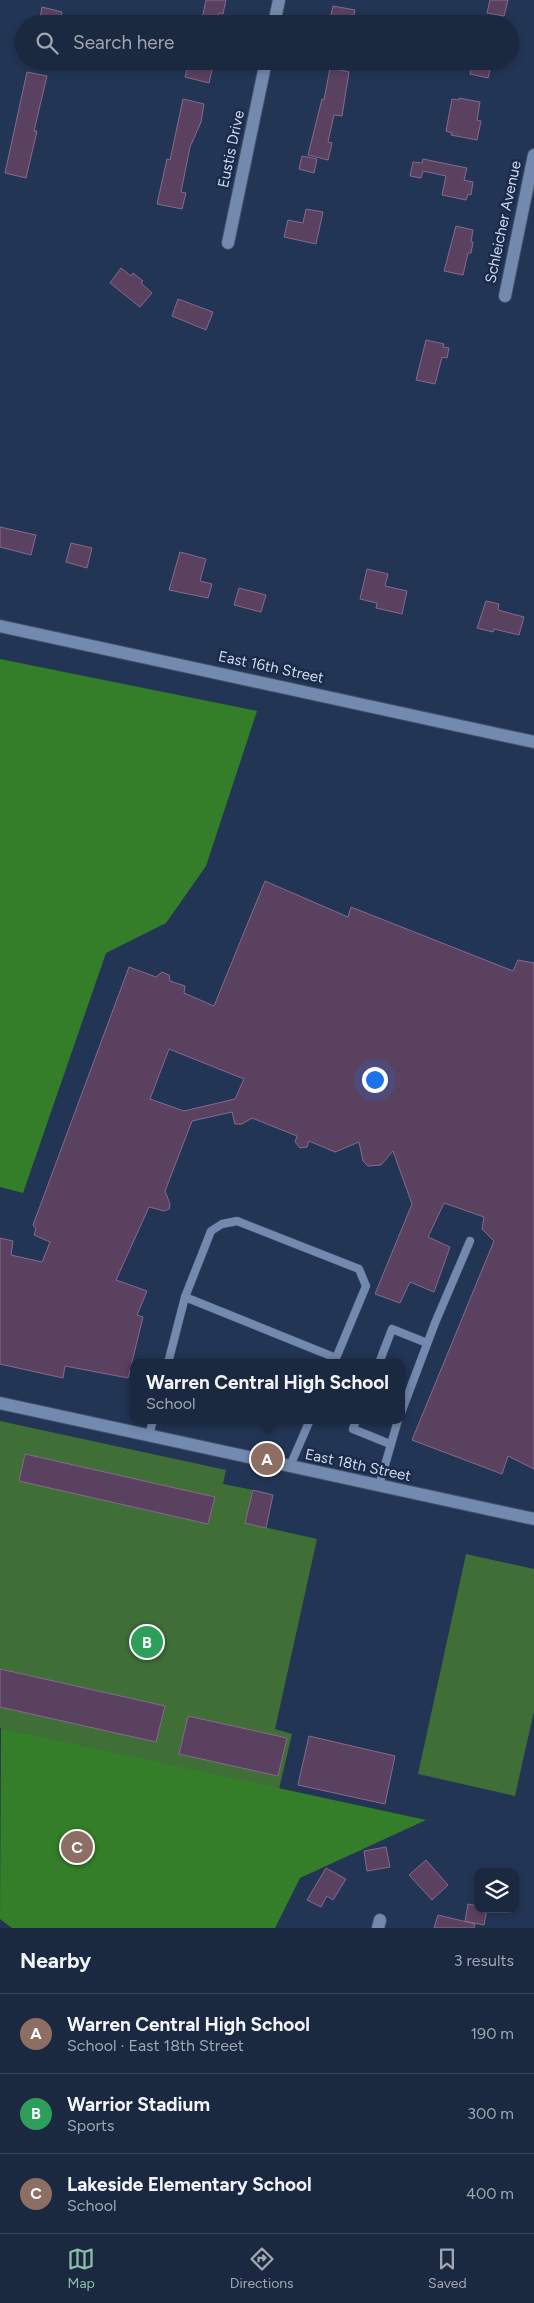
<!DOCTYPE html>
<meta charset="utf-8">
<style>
:root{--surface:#1a2840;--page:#27344b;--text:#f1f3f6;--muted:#9fa6b1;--line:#384459;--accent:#8abfa5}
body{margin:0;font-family:Figtree,sans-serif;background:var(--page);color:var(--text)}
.controls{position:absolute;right:15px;bottom:15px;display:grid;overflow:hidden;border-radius:10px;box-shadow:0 2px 8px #0003}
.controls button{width:45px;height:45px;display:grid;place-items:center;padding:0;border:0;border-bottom:1px solid var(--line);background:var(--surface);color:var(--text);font:25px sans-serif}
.you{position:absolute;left:374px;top:1079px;width:18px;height:18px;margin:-12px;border:4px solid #fff;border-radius:50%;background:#1a73e8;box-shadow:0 0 0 8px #1a73e833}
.badge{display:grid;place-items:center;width:32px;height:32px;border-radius:50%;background:var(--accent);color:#fff;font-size:16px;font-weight:700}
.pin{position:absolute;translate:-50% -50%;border:2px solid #fff;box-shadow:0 1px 5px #0006}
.popup{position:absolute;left:130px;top:1359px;width:275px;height:65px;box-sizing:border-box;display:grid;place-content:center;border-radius:10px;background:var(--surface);filter:drop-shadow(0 1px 4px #0005);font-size:16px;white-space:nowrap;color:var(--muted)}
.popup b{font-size:19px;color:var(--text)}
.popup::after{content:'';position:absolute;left:50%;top:100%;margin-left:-10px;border:10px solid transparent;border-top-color:var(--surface)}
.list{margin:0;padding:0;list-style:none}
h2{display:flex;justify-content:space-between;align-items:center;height:65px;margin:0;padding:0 20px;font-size:21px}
h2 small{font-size:16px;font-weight:400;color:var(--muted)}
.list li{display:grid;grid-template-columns:32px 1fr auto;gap:15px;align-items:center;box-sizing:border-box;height:80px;padding:0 20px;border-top:1px solid var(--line)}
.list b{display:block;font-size:19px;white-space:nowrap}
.list p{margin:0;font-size:16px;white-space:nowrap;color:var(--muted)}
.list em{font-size:16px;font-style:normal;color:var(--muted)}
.icon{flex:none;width:28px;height:28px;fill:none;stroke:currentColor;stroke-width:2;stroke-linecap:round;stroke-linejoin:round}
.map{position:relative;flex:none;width:534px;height:1928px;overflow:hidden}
.search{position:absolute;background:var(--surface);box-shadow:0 2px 8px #0003;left:15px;right:15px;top:15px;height:55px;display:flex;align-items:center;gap:12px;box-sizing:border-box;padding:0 18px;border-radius:28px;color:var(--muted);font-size:19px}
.sheet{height:305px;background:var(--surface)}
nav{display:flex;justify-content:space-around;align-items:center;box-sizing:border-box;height:70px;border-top:1px solid var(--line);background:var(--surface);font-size:14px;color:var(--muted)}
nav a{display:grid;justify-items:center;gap:2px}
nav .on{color:var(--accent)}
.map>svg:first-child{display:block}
</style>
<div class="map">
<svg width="534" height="1928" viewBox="0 0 534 1928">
<rect width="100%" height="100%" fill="#233555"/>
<g fill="#3f6e37">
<path d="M0 1421 226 1470 223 1484 253 1490 246 1523 317 1539 275 1729 292 1734 279 1789 0 1728Z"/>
<path d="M466 1554 534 1569V1711L515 1796 418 1774Z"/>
</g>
<g fill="#357e29">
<path d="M0 659 257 711 206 866 166 923 106 953 23 1193 0 1187Z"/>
<path d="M1 1728 426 1820 300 1878 275 1928H12L0 1919Z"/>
</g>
<g fill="#5b4160" stroke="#866a8c" fill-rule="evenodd">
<path d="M206 0H226L223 14 219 13 217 24H201Z"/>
<path d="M490 0H508L504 16 487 13Z"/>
<path d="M333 6 355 10 352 24H329Z"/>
<path d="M42 7 62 12 59 24H39Z"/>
<path d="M189 61H214L209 83 185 77Z"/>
<path d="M473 61H492L488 78 470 74Z"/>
<path d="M330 68 349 72 342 116 334 115 328 142 332 143 328 160 308 155 322 99 324 100Z"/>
<path d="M27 72 47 76 34 131H37L26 178 5 173Z"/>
<path d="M459 98 480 102 477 120 481 121 477 140 451 135 452 133 446 131 452 99 459 100Z"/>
<path d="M183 99 204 104 201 122 190 147 181 192 186 193 182 209 157 204 167 159 170 160Z"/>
<path d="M302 156 317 159 314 173 299 169Z"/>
<path d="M423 159 467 168 464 180 473 182 471 195 468 194 466 200 442 195 446 176 423 171 421 178 410 176 413 162 422 163Z"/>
<path d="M306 209 323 212 316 244 284 237 288 220 303 223Z"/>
<path d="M456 226 473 230 471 242H473L471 253H468L463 275 444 271Z"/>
<path d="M121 268 131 276 133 273 143 281 141 283 152 293 140 307 110 283Z"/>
<path d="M178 299 213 312 206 330 172 316Z"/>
<path d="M426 340 444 344 443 347 449 348 447 358 442 357 435 384 416 380Z"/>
<path d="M0 527 36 535 31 555 0 547Z"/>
<path d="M71 543 92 548 87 568 66 562Z"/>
<path d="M180 552 206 559 200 581 212 584 208 598 169 590Z"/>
<path d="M367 569 388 574 385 586 407 591 402 614 376 608 377 603 360 599Z"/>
<path d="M239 588 266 595 261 612 234 605Z"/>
<path d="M486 601 499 604 498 610 524 617 519 635 494 629 493 632 477 628Z"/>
<path d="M265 881 348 917 351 907 513 971 518 960 534 963V1469L508 1456 502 1474 412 1440 494 1241 482 1229 484 1217 444 1203 428 1237 450 1247 434 1292 410 1282 400 1303 375 1294 412 1204 393 1151 381 1165 368 1166 363 1161 359 1142 335 1152 309 1141 307 1147 300 1148 295 1142 297 1136 252 1118 242 1124H235L232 1112 192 1121 165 1191 170 1204 169 1209 164 1211 149 1207 116 1280 147 1291 137 1315 143 1317 128 1378 65 1366 63 1378 0 1364V1238L13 1241 11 1255 42 1262 50 1242 34 1235 36 1229 33 1225 129 967 156 977 162 972 169 975 170 981 185 986 184 993 214 1006ZM169 1049 244 1079 235 1099 184 1111 150 1099Z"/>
<path d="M25 1454 215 1497 208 1524 19 1481Z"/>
<path d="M253 1490 273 1495 266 1528 245 1523Z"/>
<path d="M0 1669 165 1706 156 1742 0 1707Z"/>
<path d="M188 1716 287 1738 278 1776 179 1754Z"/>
<path d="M309 1736 395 1756 385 1804 298 1785Z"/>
<path d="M386 1847 390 1867 367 1871 364 1851Z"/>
<path d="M426 1860 448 1885 432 1900 409 1875Z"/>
<path d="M326 1868 346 1879 333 1900 327 1896 321 1907 307 1900Z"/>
<path d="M468 1904 478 1906V1909H487L484 1925 465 1921Z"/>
<path d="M438 1915 475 1924 474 1928H434Z"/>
</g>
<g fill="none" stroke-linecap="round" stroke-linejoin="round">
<defs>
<g id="service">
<path d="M185 1297 336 1358"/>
<path d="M168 1363 185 1297 211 1231 222 1224 237 1221 359 1269 366 1286 334 1363"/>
<path d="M379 1363 392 1329 427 1343"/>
<path d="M401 1413 435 1323 470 1241"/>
<path d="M356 1420 353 1429 390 1444"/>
<path d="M149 1436 153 1420"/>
<path d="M290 1466 310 1420"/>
<path d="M379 1486 398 1420"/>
</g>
<g id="minor">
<path d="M274 24 279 0"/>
<path d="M228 243 266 61"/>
<path d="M505 296 534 155"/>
<path d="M0 1403 534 1519"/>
<path d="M378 1928 380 1920"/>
</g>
<path id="tertiary" d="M0 626 534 742"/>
</defs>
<use href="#service" stroke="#42516c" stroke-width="9"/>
<use href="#minor" stroke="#42516c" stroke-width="14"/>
<use href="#tertiary" stroke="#42516c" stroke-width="14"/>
<use href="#service" stroke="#7389ad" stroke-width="8"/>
<use href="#minor" stroke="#7389ad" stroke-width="12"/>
<use href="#tertiary" stroke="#7389ad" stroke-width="12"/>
</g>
<g text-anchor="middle" stroke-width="5" stroke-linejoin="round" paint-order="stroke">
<g font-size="15" fill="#cedaee" stroke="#1a2b4a">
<text transform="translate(231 149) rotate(-78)" y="5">Eustis Drive</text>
<text transform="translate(503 222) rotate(-78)" y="5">Schleicher Avenue</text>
<text transform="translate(271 667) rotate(12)" y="5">East 16th Street</text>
<text transform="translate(358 1465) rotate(12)" y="5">East 18th Street</text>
</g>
</g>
</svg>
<div class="controls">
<button><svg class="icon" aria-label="layers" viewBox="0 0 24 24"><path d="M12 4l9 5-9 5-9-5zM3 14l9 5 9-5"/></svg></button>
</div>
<div class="you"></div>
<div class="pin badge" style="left:267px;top:1459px;background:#8d6e63">A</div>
<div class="popup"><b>Warren Central High School</b>School</div>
<div class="pin badge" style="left:147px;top:1642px;background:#2e9e5b">B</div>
<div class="pin badge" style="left:77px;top:1847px;background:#8d6e63">C</div>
<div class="search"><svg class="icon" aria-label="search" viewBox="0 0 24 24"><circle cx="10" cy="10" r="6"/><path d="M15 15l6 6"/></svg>Search here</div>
</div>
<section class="sheet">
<h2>Nearby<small>3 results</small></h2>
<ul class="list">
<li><span class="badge" style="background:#8d6e63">A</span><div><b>Warren Central High School</b><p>School · East 18th Street</p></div><em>190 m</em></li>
<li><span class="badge" style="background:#2e9e5b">B</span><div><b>Warrior Stadium</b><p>Sports</p></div><em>300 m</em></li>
<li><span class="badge" style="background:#8d6e63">C</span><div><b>Lakeside Elementary School</b><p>School</p></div><em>400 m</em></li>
</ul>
</section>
<nav>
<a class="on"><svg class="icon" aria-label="map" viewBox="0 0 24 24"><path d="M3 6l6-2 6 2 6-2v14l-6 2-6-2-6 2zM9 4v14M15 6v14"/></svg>Map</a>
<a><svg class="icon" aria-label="directions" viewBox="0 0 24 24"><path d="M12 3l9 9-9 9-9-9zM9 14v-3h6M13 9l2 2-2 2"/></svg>Directions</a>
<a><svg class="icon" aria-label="saved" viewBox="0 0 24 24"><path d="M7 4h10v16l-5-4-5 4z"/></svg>Saved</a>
</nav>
